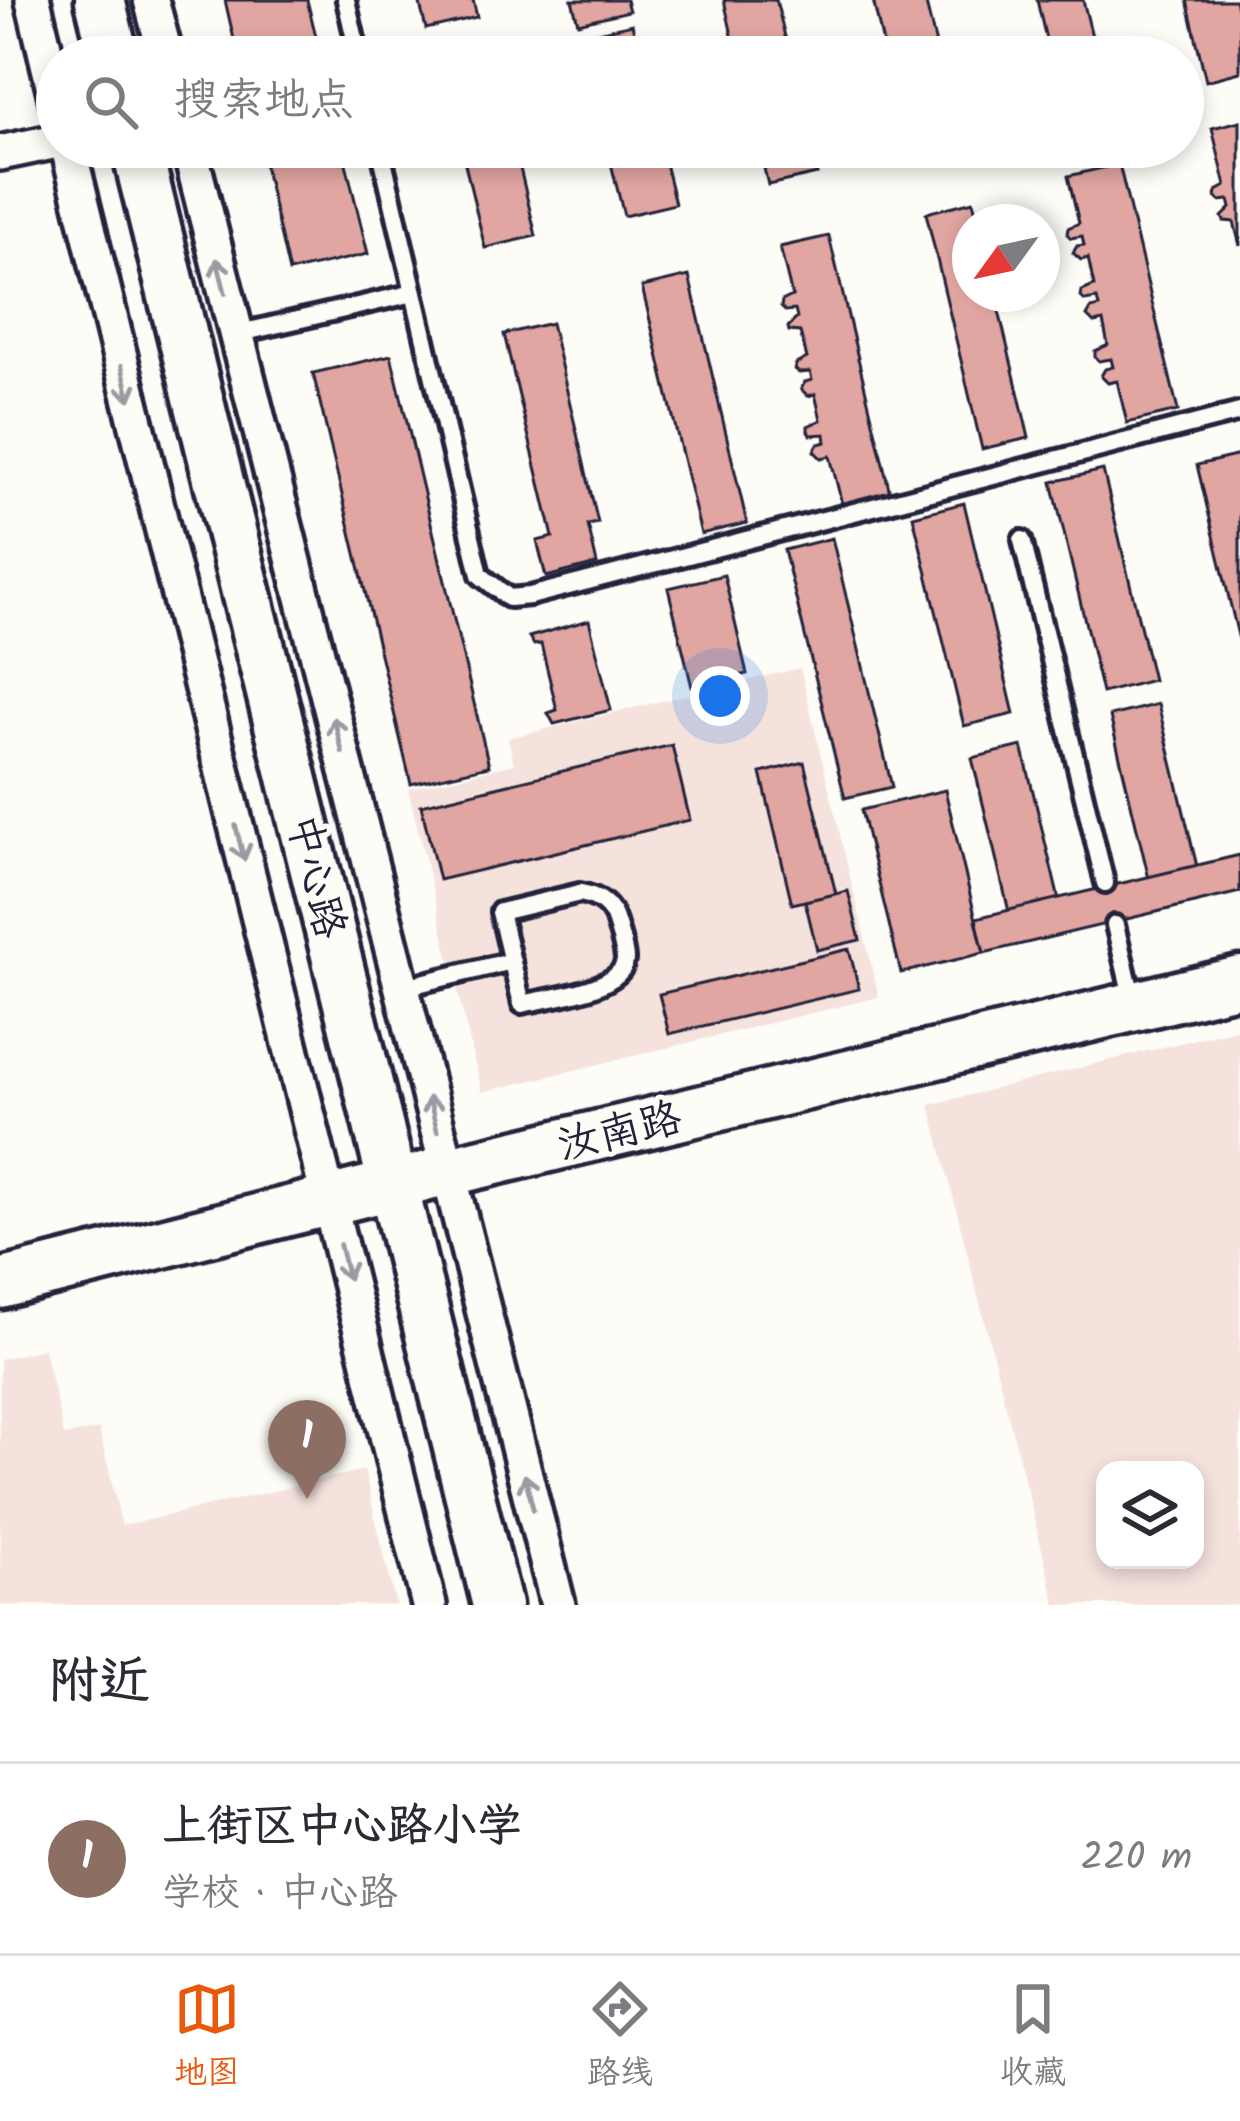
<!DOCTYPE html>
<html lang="zh">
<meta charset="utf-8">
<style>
:root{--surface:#fff;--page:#f7f7f7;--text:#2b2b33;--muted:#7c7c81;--line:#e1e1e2;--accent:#ea580c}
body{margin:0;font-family:Kalam,"LXGW WenKai TC",sans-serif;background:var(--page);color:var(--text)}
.controls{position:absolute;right:36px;bottom:36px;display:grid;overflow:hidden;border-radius:24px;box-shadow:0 6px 18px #0003}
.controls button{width:108px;height:108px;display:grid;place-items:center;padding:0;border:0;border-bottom:3px solid var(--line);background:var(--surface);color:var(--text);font:60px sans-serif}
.compass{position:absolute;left:952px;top:204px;width:108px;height:108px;border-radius:50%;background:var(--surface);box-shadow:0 6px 18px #0003;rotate:237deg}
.you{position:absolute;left:720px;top:696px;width:42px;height:42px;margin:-30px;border:9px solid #fff;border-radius:50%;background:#1a73e8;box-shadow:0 0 0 18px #1a73e833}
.badge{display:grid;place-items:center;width:78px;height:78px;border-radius:50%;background:var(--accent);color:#fff;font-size:39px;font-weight:700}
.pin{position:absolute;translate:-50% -99px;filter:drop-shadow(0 3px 6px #0008)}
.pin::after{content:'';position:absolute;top:63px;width:42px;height:36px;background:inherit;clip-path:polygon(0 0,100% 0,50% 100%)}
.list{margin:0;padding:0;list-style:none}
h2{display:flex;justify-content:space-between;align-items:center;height:156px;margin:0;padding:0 48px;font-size:51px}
h2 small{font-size:39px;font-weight:400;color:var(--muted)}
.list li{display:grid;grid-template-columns:78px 1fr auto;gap:36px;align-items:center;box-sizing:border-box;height:192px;padding:0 48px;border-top:3px solid var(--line)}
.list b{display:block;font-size:45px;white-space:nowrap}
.list p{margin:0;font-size:39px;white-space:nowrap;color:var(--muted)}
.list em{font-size:39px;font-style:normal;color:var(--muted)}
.icon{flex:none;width:66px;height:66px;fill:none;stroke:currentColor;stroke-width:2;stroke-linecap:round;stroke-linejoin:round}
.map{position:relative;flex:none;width:1240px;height:1605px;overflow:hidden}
.search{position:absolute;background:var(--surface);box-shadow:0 6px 18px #0003;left:36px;right:36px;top:36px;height:132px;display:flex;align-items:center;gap:30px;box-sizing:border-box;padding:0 42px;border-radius:66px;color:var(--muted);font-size:45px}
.sheet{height:348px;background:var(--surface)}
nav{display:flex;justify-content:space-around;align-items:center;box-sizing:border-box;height:168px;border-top:3px solid var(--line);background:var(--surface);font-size:33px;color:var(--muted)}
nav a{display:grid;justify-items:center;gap:6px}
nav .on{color:var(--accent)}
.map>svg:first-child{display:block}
</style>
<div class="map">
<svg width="1240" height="1605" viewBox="0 0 1240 1605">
<rect width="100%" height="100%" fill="#fdfcf7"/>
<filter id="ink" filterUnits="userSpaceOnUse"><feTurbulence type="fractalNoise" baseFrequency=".00833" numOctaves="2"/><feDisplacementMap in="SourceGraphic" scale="24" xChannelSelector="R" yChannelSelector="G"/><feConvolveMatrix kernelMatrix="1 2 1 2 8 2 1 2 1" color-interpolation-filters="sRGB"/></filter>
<g filter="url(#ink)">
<g fill="#f5e2dd" fill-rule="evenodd">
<path d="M800 668 879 997 482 1092 408 789 514 764 508 738Z"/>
<path d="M1240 1028V1605H1056L930 1105ZM1195 1470V1560H1105V1470Z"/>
<path d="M44 1349 64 1436 99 1429 122 1526 364 1470 396 1605H0V1359Z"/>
</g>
<g fill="#e1a6a1" stroke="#22223b" stroke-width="3">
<path d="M225 0H307L321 57H238Z"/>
<path d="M419 0H473L477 17 426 29Z"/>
<path d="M572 0H626L629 11 578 23Z"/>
<path d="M724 0H776L790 57H737Z"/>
<path d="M873 0H925L939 57H886Z"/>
<path d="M1037 0H1083L1097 57H1050Z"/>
<path d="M1187 0H1235L1240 20V72L1206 81Z"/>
<path d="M632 24 640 57H585L580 36Z"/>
<path d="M1240 121V246L1234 222 1224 221 1222 217 1231 208 1229 200 1220 201 1216 197 1217 191 1226 186 1212 128Z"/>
<path d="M260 147H342L368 254 289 272Z"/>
<path d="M461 147H515L536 236 485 248Z"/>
<path d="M607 147H661L675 204 624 216Z"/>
<path d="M759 147H811L817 174 768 185Z"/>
<path d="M1119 164 1178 411 1127 423 1117 381 1108 383 1101 376 1105 369 1113 367 1111 359 1099 361 1095 357V351L1108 345 1103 321 1094 323 1087 316 1091 309 1099 307 1097 299 1085 301 1081 297 1082 291 1094 286 1088 258 1081 260 1073 253 1077 246 1084 245 1082 236 1071 238 1067 234 1068 228 1079 223 1068 176Z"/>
<path d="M973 201 978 222H970V294H995L1029 438 982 449 926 213Z"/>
<path d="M829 236 890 493 842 504 830 456 821 458 814 451 818 444 826 442 825 434 811 435 808 431V426L821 420 815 394 808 396 801 389 805 382 812 380 810 372 799 373 795 369 796 364 807 358 800 332 789 331 788 327 797 318 795 310 785 311 781 307 782 301 792 296 780 247Z"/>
<path d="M689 276 747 523 701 534 642 287Z"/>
<path d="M551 323 598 523 588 525 597 564 546 577 537 541 553 537 504 334Z"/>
<path d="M391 355 489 766 411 784 313 373Z"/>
<path d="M1240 455V644L1197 465Z"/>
<path d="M1103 470 1153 680 1102 693 1052 482Z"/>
<path d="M964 503 1014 714 964 726 913 516Z"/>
<path d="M832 538 892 787 845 798 784 550Z"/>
<path d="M724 575 747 674 692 687 668 588Z"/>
<path d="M589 620 611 710 554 724 548 713 557 710 541 644 534 645 529 637Z"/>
<path d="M1158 704 1205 900 1157 912 1110 716Z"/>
<path d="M672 745 690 820 439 880 421 805Z"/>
<path d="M1022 746 1067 933 1017 945 972 758Z"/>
<path d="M804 762 836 894 792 904 761 773Z"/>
<path d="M945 790 984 953 901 973 861 810Z"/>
<path d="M1240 855V892L984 953 976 918Z"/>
<path d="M848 891 860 940 817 950 805 901Z"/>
<path d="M849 949 859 989 669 1034 659 994Z"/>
</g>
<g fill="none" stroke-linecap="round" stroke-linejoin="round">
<defs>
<g id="lane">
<path d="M346 0 359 57"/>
<path d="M380 147 480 575 509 598 530 596 1240 412"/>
<path d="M236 334 414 293"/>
<path d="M1022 540 1105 883"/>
<path d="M580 893C597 896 611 904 616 922 619 932 625 949 625 960 623 990 546 998 522 1004L500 912Z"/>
<path d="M1115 925 1134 1005"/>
<path d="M401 988 512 961"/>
</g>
<g id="street">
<path d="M33 0 57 101"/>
<path d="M151 0 166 57"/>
<path d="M68 147 429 1605"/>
<path d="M189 147 558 1605"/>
<path d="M0 153 57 141"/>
</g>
<g id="secondary">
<path d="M100 0 114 57"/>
<path d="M136 147 497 1605"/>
<path d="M0 1284 395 1184 1240 981"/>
</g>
</defs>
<use href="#lane" stroke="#22223b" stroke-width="26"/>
<use href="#street" stroke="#22223b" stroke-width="42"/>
<use href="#secondary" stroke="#22223b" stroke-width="57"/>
<use href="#lane" stroke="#fdfcf7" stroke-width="16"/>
<use href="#street" stroke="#fdfcf7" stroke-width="33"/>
<use href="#secondary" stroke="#fdfcf7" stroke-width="48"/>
</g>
<defs><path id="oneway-shaft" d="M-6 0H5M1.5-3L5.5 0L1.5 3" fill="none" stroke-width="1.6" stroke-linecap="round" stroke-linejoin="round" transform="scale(3)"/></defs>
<g stroke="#9a9aa2">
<use href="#oneway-shaft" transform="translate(221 276) rotate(-104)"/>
<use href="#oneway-shaft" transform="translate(126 383) rotate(76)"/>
<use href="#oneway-shaft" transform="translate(338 735) rotate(-104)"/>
<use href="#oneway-shaft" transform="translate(240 843) rotate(76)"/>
<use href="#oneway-shaft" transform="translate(433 1114) rotate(-104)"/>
<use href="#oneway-shaft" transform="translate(344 1262) rotate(76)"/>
<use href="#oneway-shaft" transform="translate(529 1492) rotate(-104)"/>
</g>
</g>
<g text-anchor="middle" stroke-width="10" stroke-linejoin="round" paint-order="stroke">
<g font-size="42" fill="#22223b" stroke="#fdfcf7">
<text transform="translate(318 876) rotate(76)" y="15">中心路</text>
<text transform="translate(619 1130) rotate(-14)" y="15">汝南路</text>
</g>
</g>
</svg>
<div class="controls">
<button><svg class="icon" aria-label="layers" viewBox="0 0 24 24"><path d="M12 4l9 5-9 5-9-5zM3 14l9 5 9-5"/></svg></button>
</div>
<svg class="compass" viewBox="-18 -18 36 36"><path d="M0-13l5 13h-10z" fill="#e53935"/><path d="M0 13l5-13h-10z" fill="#7c7c81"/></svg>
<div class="you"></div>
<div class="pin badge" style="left:307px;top:1499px;background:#8d6e63">1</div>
<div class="search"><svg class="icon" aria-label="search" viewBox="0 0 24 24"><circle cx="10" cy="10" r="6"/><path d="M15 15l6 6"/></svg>搜索地点</div>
</div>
<section class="sheet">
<h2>附近<small></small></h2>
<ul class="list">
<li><span class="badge" style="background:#8d6e63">1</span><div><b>上街区中心路小学</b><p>学校 · 中心路</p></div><em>220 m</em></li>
</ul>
</section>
<nav>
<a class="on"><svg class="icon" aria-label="map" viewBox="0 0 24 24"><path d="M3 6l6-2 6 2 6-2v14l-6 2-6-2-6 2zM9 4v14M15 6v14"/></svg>地图</a>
<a><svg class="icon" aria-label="directions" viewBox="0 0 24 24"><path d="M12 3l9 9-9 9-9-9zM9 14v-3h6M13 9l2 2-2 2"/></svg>路线</a>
<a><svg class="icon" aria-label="saved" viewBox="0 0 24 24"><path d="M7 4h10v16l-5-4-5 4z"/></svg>收藏</a>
</nav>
